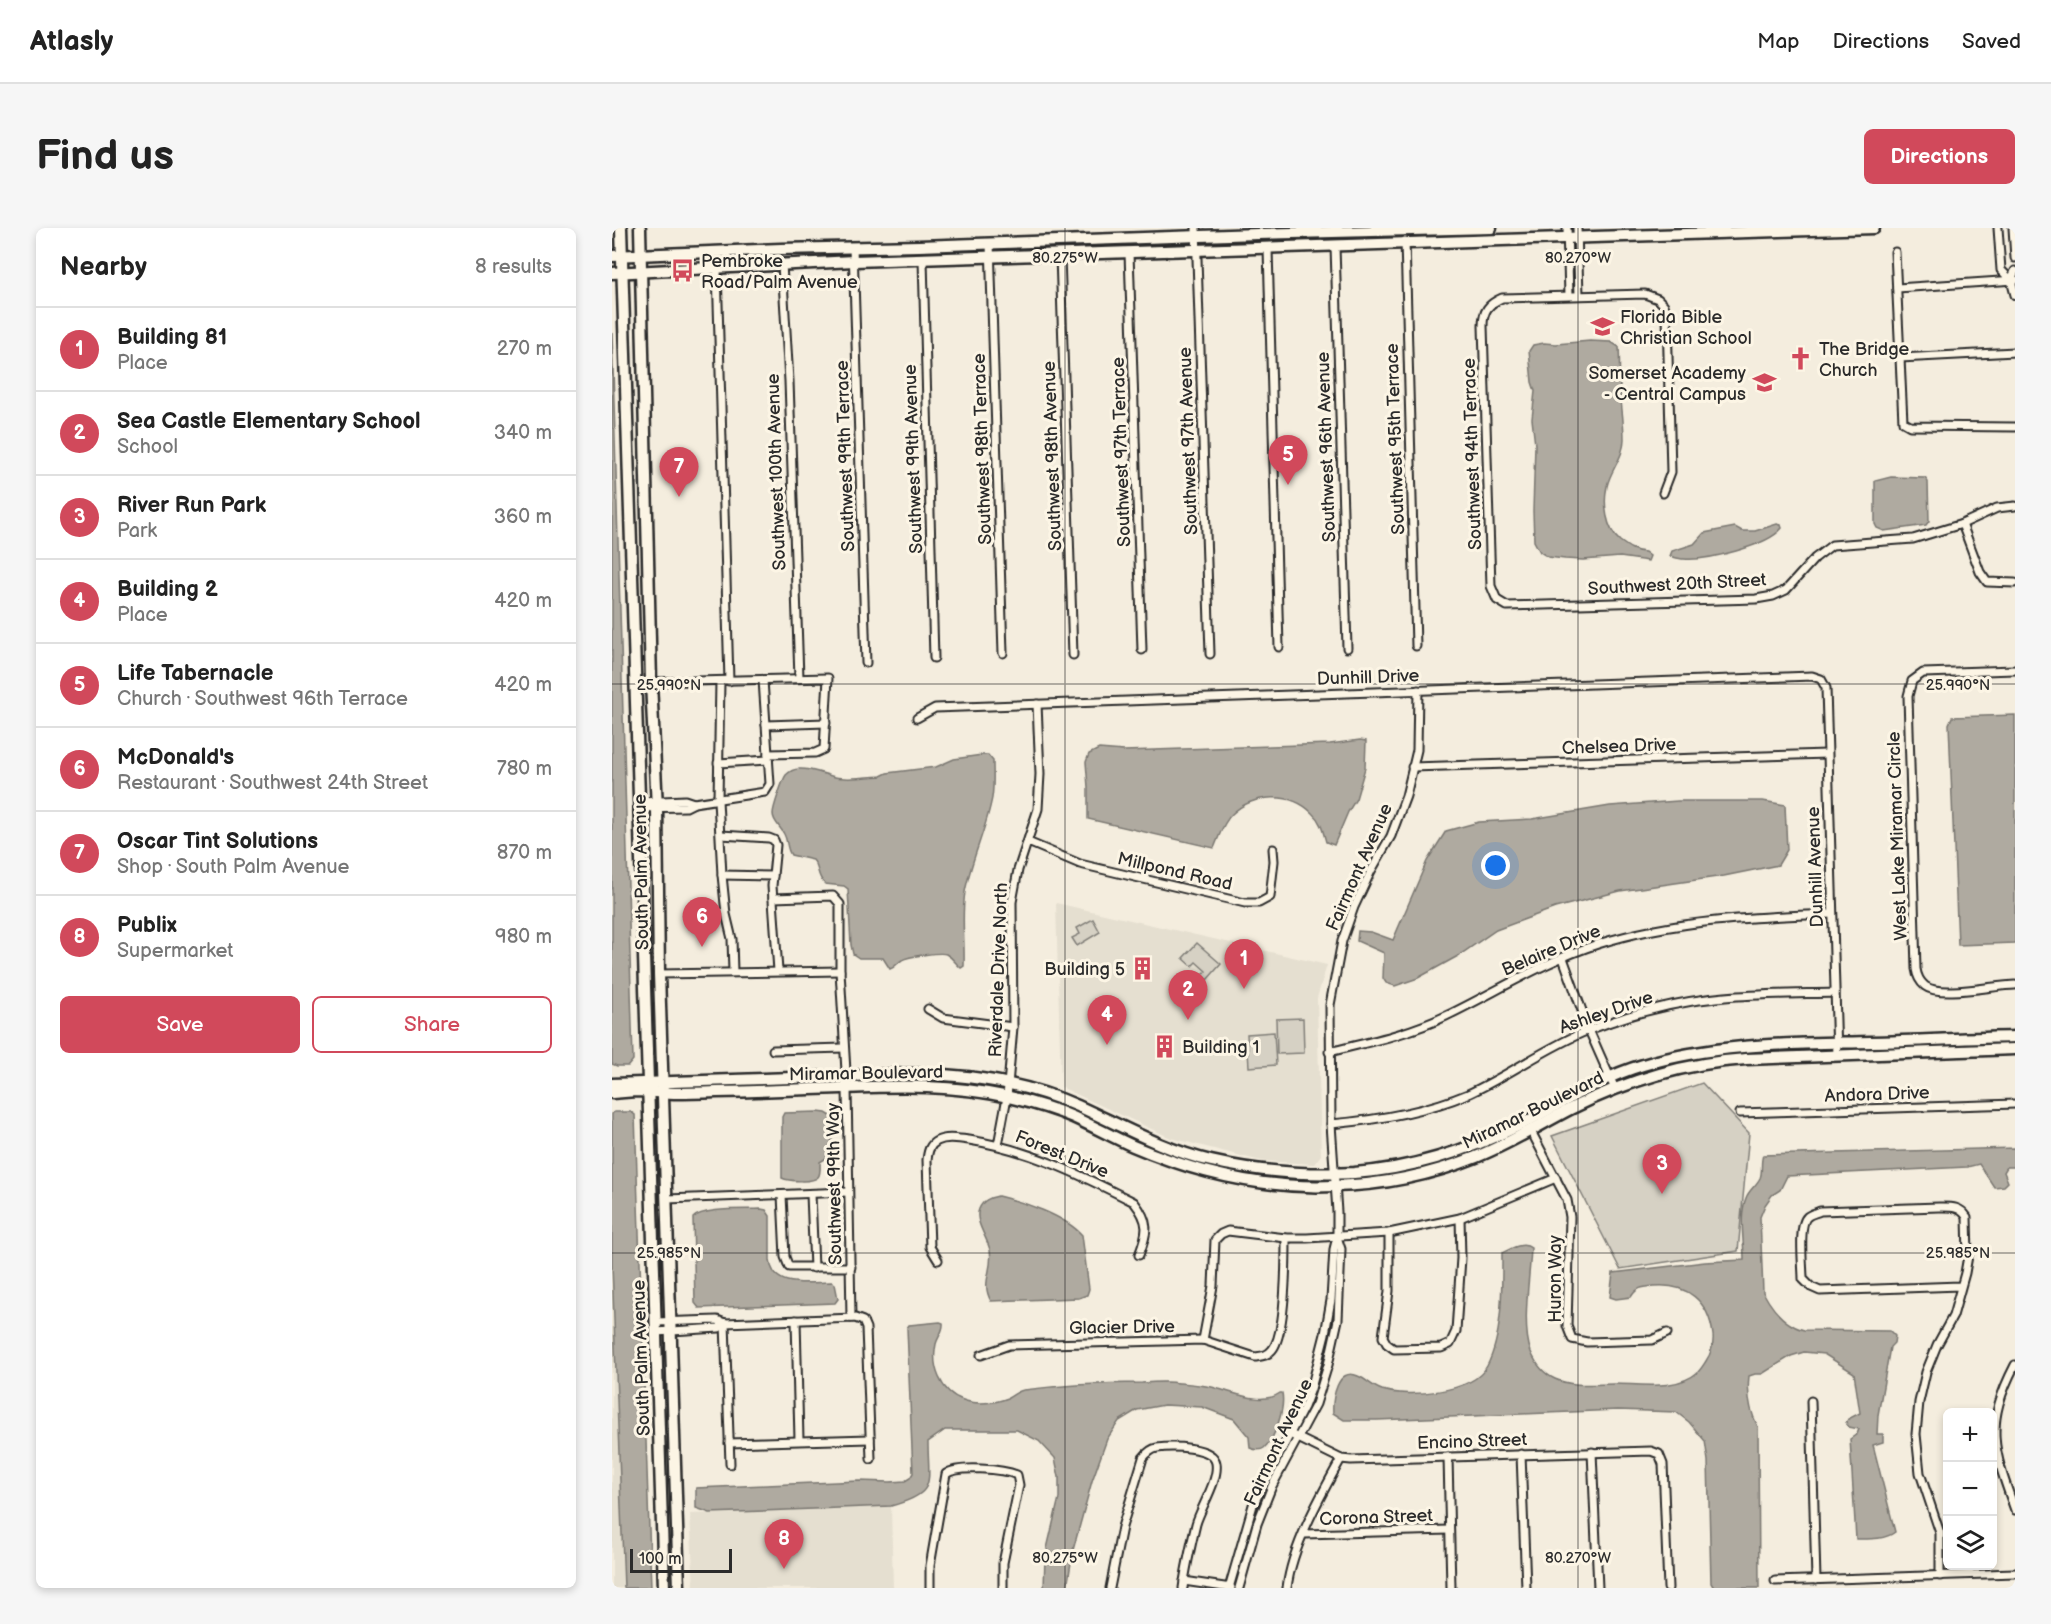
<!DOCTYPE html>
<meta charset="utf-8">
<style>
:root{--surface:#fff;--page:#f6f6f6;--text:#222;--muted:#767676;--line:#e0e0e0;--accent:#d1495b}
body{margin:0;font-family:"Balsamiq Sans",sans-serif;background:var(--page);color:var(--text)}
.controls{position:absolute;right:18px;bottom:18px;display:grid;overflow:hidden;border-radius:9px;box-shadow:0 3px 9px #0003}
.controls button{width:54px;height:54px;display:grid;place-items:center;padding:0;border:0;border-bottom:2px solid var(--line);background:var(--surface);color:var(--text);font:30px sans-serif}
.scale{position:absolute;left:18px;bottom:15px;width:102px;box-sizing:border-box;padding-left:6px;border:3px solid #2b2b2b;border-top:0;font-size:16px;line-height:21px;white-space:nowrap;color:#2b2b2b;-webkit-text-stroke:4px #fcf5e5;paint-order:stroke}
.you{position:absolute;left:884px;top:638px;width:21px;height:21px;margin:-15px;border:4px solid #fff;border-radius:50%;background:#1a73e8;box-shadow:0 0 0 9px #1a73e833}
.badge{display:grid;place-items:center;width:39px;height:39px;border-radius:50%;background:var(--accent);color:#fff;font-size:20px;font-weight:700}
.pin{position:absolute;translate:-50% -50px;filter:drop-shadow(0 2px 3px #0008)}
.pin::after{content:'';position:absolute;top:32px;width:21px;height:18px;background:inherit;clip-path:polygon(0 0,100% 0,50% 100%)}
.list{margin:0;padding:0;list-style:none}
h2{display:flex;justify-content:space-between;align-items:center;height:78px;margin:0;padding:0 24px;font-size:26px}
h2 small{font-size:20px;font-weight:400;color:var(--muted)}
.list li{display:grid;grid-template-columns:39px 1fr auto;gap:18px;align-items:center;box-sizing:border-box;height:84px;padding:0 24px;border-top:2px solid var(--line)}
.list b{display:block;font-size:22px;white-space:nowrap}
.list p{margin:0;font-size:20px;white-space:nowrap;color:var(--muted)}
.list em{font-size:20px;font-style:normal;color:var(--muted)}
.actions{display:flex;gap:12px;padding:18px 24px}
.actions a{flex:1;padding:14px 0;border:2px solid var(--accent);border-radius:9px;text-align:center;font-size:21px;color:var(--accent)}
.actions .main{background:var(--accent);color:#fff}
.icon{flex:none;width:33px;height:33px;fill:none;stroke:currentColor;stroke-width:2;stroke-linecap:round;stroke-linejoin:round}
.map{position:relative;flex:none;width:1403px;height:1360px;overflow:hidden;border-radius:9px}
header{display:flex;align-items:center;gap:36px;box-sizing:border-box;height:84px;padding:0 30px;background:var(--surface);border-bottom:2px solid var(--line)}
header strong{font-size:28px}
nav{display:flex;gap:33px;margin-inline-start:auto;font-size:21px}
.intro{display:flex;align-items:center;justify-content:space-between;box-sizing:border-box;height:144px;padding:0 36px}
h1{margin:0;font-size:42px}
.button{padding:15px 27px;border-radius:9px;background:var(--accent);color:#fff;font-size:21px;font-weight:700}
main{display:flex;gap:36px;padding:0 36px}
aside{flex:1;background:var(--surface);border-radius:9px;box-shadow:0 3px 9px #0003}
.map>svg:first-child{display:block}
</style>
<header>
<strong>Atlasly</strong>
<nav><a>Map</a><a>Directions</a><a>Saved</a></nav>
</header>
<div class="intro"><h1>Find us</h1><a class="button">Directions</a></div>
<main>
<aside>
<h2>Nearby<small>8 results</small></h2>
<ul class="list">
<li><span class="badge">1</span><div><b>Building 81</b><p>Place</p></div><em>270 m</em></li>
<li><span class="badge">2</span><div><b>Sea Castle Elementary School</b><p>School</p></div><em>340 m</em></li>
<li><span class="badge">3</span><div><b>River Run Park</b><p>Park</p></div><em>360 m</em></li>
<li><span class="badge">4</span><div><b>Building 2</b><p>Place</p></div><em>420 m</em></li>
<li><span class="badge">5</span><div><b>Life Tabernacle</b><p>Church · Southwest 96th Terrace</p></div><em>420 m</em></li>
<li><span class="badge">6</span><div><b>McDonald's</b><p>Restaurant · Southwest 24th Street</p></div><em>780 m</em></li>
<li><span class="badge">7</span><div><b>Oscar Tint Solutions</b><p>Shop · South Palm Avenue</p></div><em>870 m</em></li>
<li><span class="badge">8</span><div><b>Publix</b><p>Supermarket</p></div><em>980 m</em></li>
</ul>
<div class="actions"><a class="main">Save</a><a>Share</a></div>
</aside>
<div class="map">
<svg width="1403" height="1360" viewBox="0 0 1403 1360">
<rect width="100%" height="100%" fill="#f4edde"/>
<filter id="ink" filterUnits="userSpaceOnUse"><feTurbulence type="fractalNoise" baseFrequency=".0167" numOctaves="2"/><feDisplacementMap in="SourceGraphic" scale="12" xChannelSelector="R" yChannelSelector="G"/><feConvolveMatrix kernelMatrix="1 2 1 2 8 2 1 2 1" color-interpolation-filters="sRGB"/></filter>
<g filter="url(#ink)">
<g fill="#e5dfd0">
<path d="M444 675 715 737 705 770 709 927 702 936 649 933 559 910 449 859Z"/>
<path d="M0 1037 12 1360H0Z"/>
<path d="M279 1278 281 1360H82L78 1286Z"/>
</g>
<g fill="#d6d1c4" stroke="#807e78" stroke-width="1.5">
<path d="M481 691 488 704 465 718 460 710 468 706 465 700Z"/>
<path d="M585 715 609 736 595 752 590 748 594 743 584 734 580 738 571 730Z"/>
<path d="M691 790 692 825 665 826 664 791Z"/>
<path d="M662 804 664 837 637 839 635 806Z"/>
<path d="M1090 855 1137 905 1126 1023 1008 1041 940 908Z"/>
</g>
<g fill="#afaaa0" stroke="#7a7771" stroke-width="1.5">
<path d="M0 105 21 832 16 838H5L0 836Z"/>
<path d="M978 113 999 114 1007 119C1008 133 1007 147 1008 161 1009 177 1012 194 1012 211 1012 229 999 241 995 258 991 276 994 301 1008 313 1016 319 1023 324 1033 324L1038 328 1036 333 1008 329 971 332 953 331 936 329 928 324 922 313 921 283 923 217 920 191 923 163 920 154 917 123 921 117 932 115 944 116Z"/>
<path d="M1279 249 1313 250 1316 254 1317 293 1314 297 1272 303 1265 300 1263 296V253Z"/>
<path d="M1165 296 1169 297 1170 300C1156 318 1094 333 1072 331 1067 331 1062 329 1058 328L1060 323 1082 316 1092 305 1123 299 1130 303H1143Z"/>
<path d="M1403 487V715L1346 717 1337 496 1340 489Z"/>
<path d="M748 512 754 513 753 540 744 571 736 584 722 617 714 614C711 603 709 593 700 585 679 563 641 566 620 586 611 594 607 609 602 620L476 591V559L474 534 477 526 487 521 512 523 718 516Z"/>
<path d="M370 527H376L381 533C381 545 382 558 380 570 374 602 359 632 353 664 349 690 353 712 352 738L349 740C343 735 341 730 334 726 329 724 296 728 290 732 285 735 284 739 278 741L271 730H247L241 726 239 717 236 661 232 658 213 656C204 648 208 640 201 632L179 627C174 620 176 613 172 606 169 599 161 594 161 586 161 580 171 551 174 547 177 544 182 541 187 541 199 540 211 546 223 549 236 552 255 549 269 548L275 545 324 539 342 531Z"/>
<path d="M1066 573H1151L1173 577 1175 622 1166 637 1112 648 1008 663 943 680 884 702 846 728 806 750 783 758 774 755 771 750 772 725 745 713 746 703 759 704 781 712 815 633 834 603 867 594 920 591 998 578Z"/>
<path d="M2 884H19L23 887 39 1360H12L0 1037V886Z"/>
<path d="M206 884 214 885 219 888 220 921 218 928 208 934C208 938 209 946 206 949 201 955 176 953 170 950V889L172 885Z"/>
<path d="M1403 920V939H1395L1392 944 1396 954 1392 958 1382 959 1367 936 1355 939 1175 948 1168 962 1160 967 1153 977 1148 989 1151 1064C1160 1081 1172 1097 1192 1102L1278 1103 1283 1108 1282 1115 1278 1119 1266 1187 1265 1206H1271V1214L1261 1217 1283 1304C1273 1312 1256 1311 1244 1311L1238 1211 1245 1206 1247 1201 1237 1199 1234 1195 1236 1191 1248 1185 1242 1145 1212 1126 1192 1124 1179 1128 1150 1146H1143L1137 1148C1135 1166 1137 1182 1146 1199L1147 1360H1102L1099 1355 1096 1233 1093 1213 1077 1194 1064 1184 1006 1182 765 1192H732L721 1185C720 1172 725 1138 746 1148 754 1151 761 1159 770 1162 796 1170 861 1165 875 1138 891 1107 890 1060 890 1025 898 1021 911 1013 919 1020 918 1049 909 1098 919 1124 924 1136 932 1146 943 1151 960 1159 983 1156 1002 1156 1028 1156 1065 1163 1086 1144 1089 1141 1092 1136 1094 1133 1099 1126 1102 1115 1101 1107 1097 1073 1075 1055 1042 1058 1031 1059 1025 1059 1019 1069L1004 1071 998 1069 1001 1045 1093 1034 1132 1032C1132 1012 1127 988 1134 970 1137 962 1144 958 1148 950 1151 943 1148 935 1151 927Z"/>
<path d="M386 968C411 974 452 987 470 1007L477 1061 475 1067 467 1070 379 1073C368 1054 382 1042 378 1022 375 1009 362 993 367 981 371 972 377 970 386 968Z"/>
<path d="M149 981 154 982 158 988V1032C160 1062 198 1054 220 1054L223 1056 226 1071 223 1075 87 1080 83 1075 81 990C91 979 133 982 149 981Z"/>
<path d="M328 1094 331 1095C332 1103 326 1108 324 1116 319 1138 328 1164 351 1172 364 1177 384 1175 396 1170 402 1167 405 1163 412 1162 451 1157 491 1155 530 1155 542 1154 555 1153 567 1155 580 1156 594 1157 607 1161 626 1166 651 1177 668 1165H670C673 1179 664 1210 652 1220 648 1223 643 1222 638 1220L637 1209 622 1191 590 1179 552 1177 525 1182 507 1193 495 1211 480 1253 461 1322 455 1360H432L433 1329 447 1270V1249L443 1230 427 1213 405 1202H333L316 1214C316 1255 326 1265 279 1278L98 1285 84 1280V1260L247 1253 278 1254 293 1253 298 1250 301 1245 295 1100 297 1097Z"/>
</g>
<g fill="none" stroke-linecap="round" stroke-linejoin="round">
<defs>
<g id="street">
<path d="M584 0 598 426"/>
<path d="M955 0 957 67"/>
<path d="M965 0 967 67"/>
<path d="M1386 0 1389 42 1399 52 1403 67"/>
<path d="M1401 0 1403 30"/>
<path d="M793 13 804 418"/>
<path d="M378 15 391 425"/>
<path d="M723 18 735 420"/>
<path d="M241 19 254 435"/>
<path d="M656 21 667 419"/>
<path d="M1283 24 1291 194 1298 198 1403 199"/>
<path d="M517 25 530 422"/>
<path d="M448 27 461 427"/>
<path d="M311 32 322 430"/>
<path d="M170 36 177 153 187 450"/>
<path d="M105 41 117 453"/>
<path d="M1399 52 1403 43"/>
<path d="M1285 60 1403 52"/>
<path d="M1288 130 1403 124"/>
<path d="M1051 265 1059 244 1055 88 1052 77 1046 71 1033 66 890 70C876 76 871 83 871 98L879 358 885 372 895 378 1144 371 1161 368 1174 362 1203 330 1220 317 1301 311 1350 296 1385 280 1403 278"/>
<path d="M1350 296 1368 344 1375 354 1403 355"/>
<path d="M1403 442 1311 445 1300 453 1296 468 1304 741C1305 748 1307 753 1313 758 1328 770 1383 757 1403 757"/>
<path d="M108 453 106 572 110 647 114 686 120 711 121 744"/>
<path d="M39 454 216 450 212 521 203 525 156 526"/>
<path d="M305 490 323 480 1200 448 1209 451 1214 460 1225 827"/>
<path d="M154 497 214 495"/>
<path d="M106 535 156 532"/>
<path d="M800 539 1215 526"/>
<path d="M27 574 73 572 82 575"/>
<path d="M27 580 74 579 82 575 153 564 158 556 151 452"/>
<path d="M109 607 157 610 162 612 164 617 160 658 166 743"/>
<path d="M416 614 468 636 633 675H647L658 669 662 633 661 621"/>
<path d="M110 647 161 648"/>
<path d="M161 670 221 668 228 676V743L235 860 239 1090"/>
<path d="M951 730 977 802 1003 861"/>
<path d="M47 746 228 743"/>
<path d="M316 781 331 790 401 799"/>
<path d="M161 822 232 820"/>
<path d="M717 824C757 814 797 806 834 788 884 764 932 733 986 716 1062 692 1141 689 1220 686"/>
<path d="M1128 885 1403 876"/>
<path d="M719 896C765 892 813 884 856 866 898 847 934 819 977 802 1020 785 1067 773 1113 769 1149 766 1186 766 1223 765"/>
<path d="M919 903 955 972 958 989 955 1098 960 1111 975 1114 1040 1112 1055 1105"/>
<path d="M386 917 395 869 401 799 400 674 406 642 426 581 428 546 425 476"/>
<path d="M199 966 202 1040"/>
<path d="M170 967 173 1029 177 1039H239"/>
<path d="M55 971 236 964"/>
<path d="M777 1005V1063L771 1109 775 1116 782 1121 829 1120 838 1116 844 1103 849 1030 848 990"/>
<path d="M326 1032 318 1019 315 932C316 924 317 917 325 913 335 908 347 911 357 912 416 921 469 947 522 974 538 994 536 1004 527 1027"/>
<path d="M184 1092 187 1212"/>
<path d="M44 1094 105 1092 113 1095 243 1090 251 1093 254 1100 259 1231"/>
<path d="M113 1095 118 1236"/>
<path d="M44 1104 107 1100 113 1095"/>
<path d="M591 1112 601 1058 603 1012 609 1006 616 1003 674 1010H695L777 1005 848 990 944 950"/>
<path d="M369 1127 397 1117 591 1112 643 1129C650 1128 655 1128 660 1122 674 1106 674 1032 674 1010"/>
<path d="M1403 1137C1372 1197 1381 1221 1403 1282"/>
<path d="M1199 1173 1204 1352"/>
<path d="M678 1206 729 1231 739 1232 1039 1223 1047 1226 1051 1236 1056 1360"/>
<path d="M117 1215 258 1211"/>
<path d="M980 1224 986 1360"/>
<path d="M909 1226 914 1360"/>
<path d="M836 1229 839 1360"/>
<path d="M692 1306 837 1302"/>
<path d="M1328 1348V1305L1308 1245 1304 1206 1307 1174 1314 1144 1325 1117 1341 1088 1353 1045 1356 1028 1355 989C1348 978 1339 979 1327 979L1208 983C1204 985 1198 986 1195 989 1186 997 1191 1038 1191 1051L1199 1059 1208 1063 1348 1058"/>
<path d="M572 1353 619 1360"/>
<path d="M1163 1353 1403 1345"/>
<path d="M318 1360V1338L334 1246C346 1237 391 1241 405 1247L407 1257 391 1335V1360"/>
<path d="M498 1360 510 1299 531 1230C535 1225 539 1221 545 1220 559 1218 601 1218 604 1235 607 1252 589 1279 584 1296 579 1317 574 1339 571 1360"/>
<path d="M617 1360 641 1277 692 1179 699 1161 713 1106 719 1072 722 1021 725 1009V984L719 896 718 777 730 713 742 679 759 643 779 608 794 568 805 522 806 462"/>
<path d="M627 1360 645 1296 660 1258 704 1176 716 1137 726 1092 729 1021 725 1009"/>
<path d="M675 1360C680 1318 709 1267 729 1231"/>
</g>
<g id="secondary">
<path d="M9 0 52 1360"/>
<path d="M28 0 39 454 45 580 47 746 67 1360"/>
<path d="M0 28 169 21 307 18 645 6 879 0"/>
<path d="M0 45 242 33 1262 0"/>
<path d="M0 856 298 846C355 846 414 855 466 878 510 898 552 922 599 933 646 944 693 947 742 945 801 941 860 921 912 895 952 874 987 850 1031 837 1105 815 1182 816 1259 814 1307 813 1355 810 1403 809"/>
<path d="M0 865 24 863 62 865C118 864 174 862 230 860 288 858 339 856 397 869 418 874 440 880 461 889 481 898 501 909 521 918 584 945 654 961 722 958 771 957 819 947 864 929 897 916 927 897 958 881 1014 853 1072 835 1134 831L1403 821"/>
</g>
</defs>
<use href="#street" stroke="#2b2b2b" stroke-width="11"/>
<use href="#secondary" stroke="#2b2b2b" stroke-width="15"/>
<use href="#street" stroke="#fcf5e5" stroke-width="7"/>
<use href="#secondary" stroke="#fcf5e5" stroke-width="10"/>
</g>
</g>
<path fill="none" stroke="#2b2b2b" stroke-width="1.5" stroke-opacity="0.45" d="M453 0V1360M966 0V1360M0 456H1403M0 1025H1403"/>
<defs>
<symbol id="bus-bare" viewBox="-9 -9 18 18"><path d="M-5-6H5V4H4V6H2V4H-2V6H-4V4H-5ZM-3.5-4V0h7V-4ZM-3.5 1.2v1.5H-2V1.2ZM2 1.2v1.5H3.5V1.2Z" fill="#d1495b" stroke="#fcf5e5" stroke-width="2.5" paint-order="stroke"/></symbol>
<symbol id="school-bare" viewBox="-9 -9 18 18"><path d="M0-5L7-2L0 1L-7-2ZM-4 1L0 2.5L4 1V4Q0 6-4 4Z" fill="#d1495b" stroke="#fcf5e5" stroke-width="2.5" paint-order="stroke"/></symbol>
<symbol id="church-bare" viewBox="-9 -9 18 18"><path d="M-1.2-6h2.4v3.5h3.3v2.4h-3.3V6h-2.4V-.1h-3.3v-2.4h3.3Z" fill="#d1495b" stroke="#fcf5e5" stroke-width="2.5" paint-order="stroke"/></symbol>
<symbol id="building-bare" viewBox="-9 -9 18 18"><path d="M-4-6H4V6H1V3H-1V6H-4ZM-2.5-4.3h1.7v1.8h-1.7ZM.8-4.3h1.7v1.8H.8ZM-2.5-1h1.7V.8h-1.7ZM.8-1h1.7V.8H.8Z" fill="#d1495b" stroke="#fcf5e5" stroke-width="2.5" paint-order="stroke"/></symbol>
</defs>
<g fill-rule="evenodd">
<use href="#bus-bare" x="54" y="26" width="33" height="33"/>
<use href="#school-bare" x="974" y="82" width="33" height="33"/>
<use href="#church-bare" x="1172" y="114" width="33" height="33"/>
<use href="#school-bare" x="1136" y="138" width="33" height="33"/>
<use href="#building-bare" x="514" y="724" width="33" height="33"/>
<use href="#building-bare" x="536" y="802" width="33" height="33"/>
</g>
<g text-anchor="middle" stroke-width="6" stroke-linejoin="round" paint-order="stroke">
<g font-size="18" fill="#2b2b2b" stroke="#fcf5e5" text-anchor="start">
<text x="89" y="39">Pembroke<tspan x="89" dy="21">Road/Palm Avenue</tspan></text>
<text x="1008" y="95">Florida Bible<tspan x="1008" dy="21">Christian School</tspan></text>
<text x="1207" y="127">The Bridge<tspan x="1207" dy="21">Church</tspan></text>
<text x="1134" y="151" text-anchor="end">Somerset Academy<tspan x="1134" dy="21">- Central Campus</tspan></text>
<text x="513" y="747" text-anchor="end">Building 5</text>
<text x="570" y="825">Building 1</text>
</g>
<g font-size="18" fill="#2b2b2b" stroke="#fcf5e5">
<text transform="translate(783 211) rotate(-92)" y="6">Southwest 95th Terrace</text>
<text transform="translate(576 213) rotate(-92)" y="6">Southwest 97th Avenue</text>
<text transform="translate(714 219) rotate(-92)" y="6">Southwest 96th Avenue</text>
<text transform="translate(370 221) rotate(-92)" y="6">Southwest 98th Terrace</text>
<text transform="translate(509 224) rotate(-92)" y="6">Southwest 97th Terrace</text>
<text transform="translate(860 226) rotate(-92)" y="6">Southwest 94th Terrace</text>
<text transform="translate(233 228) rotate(-92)" y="6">Southwest 99th Terrace</text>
<text transform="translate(440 228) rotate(-92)" y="6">Southwest 98th Avenue</text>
<text transform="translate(301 231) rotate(-92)" y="6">Southwest 99th Avenue</text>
<text transform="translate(164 244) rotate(-92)" y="6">Southwest 100th Avenue</text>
<text transform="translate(1065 356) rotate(-3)" y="6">Southwest 20th Street</text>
<text transform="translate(756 449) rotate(-2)" y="6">Dunhill Drive</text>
<text transform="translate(1007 518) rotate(-2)" y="6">Chelsea Drive</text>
<text transform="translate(1285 608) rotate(-92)" y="6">West Lake Miramar Circle</text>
<text transform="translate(747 639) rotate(-66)" y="6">Fairmont Avenue</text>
<text transform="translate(1203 639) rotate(-92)" y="6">Dunhill Avenue</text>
<text transform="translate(563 643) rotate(13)" y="6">Millpond Road</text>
<text transform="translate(29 644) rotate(-91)" y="6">South Palm Avenue</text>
<text transform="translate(939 722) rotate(-23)" y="6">Belaire Drive</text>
<text transform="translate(386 742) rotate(-88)" y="6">Riverdale Drive North</text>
<text transform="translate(994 784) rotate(-19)" y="6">Ashley Drive</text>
<text transform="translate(254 845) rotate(-1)" y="6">Miramar Boulevard</text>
<text transform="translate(1265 866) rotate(-2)" y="6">Andora Drive</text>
<text transform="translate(921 882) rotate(-26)" y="6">Miramar Boulevard</text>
<text transform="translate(450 926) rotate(22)" y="6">Forest Drive</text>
<text transform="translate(222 956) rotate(-91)" y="6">Southwest 99th Way</text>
<text transform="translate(943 1051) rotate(-90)" y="6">Huron Way</text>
<text transform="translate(510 1099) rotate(-1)" y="6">Glacier Drive</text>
<text transform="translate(29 1130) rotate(-92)" y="6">South Palm Avenue</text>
<text transform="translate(860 1213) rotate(-2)" y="6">Encino Street</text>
<text transform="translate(666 1214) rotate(-65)" y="6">Fairmont Avenue</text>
<text transform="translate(764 1289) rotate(-2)" y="6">Corona Street</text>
</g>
</g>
<g font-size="15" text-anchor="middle" fill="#2b2b2b" stroke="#fcf5e5" stroke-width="6" stroke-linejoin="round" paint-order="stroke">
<text x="453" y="35">80.275°W</text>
<text x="966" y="35">80.270°W</text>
<text x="57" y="462">25.990°N</text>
<text x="1346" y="462">25.990°N</text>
<text x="57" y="1030">25.985°N</text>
<text x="1346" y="1030">25.985°N</text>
<text x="453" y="1335">80.275°W</text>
<text x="966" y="1335">80.270°W</text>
</g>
</svg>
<div class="controls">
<button>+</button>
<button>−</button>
<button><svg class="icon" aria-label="layers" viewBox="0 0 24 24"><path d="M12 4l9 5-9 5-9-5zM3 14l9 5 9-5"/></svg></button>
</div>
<div class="scale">100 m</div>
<div class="you"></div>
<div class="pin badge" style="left:632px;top:761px">1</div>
<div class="pin badge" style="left:576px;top:792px">2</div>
<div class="pin badge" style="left:1050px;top:966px">3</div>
<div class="pin badge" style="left:495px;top:817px">4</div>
<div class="pin badge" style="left:676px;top:257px">5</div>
<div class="pin badge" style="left:90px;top:719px">6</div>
<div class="pin badge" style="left:67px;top:269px">7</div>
<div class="pin badge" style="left:172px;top:1341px">8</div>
</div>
</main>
